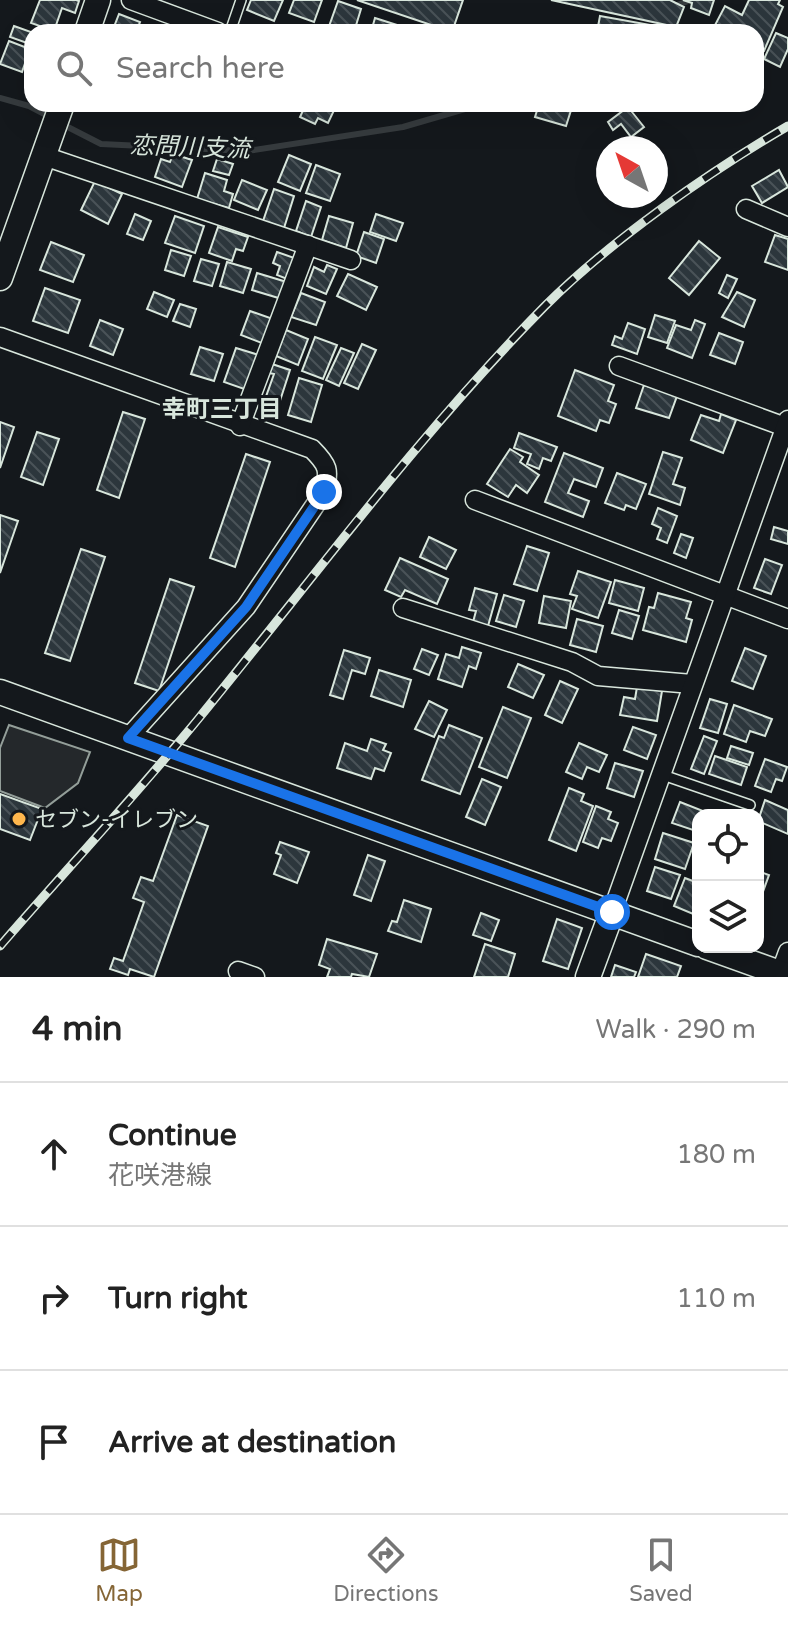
<!DOCTYPE html>
<meta charset="utf-8">
<style>
:root{--surface:#fff;--page:#f6f6f6;--text:#222;--muted:#767676;--line:#e0e0e0;--accent:#856535}
body{margin:0;font-family:"Varela Round","Noto Sans JP",sans-serif;background:var(--page);color:var(--text)}
.controls{position:absolute;right:24px;bottom:24px;display:grid;overflow:hidden;border-radius:16px;box-shadow:0 8px 32px #0002}
.controls button{width:72px;height:72px;display:grid;place-items:center;padding:0;border:0;border-bottom:2px solid var(--line);background:var(--surface);color:var(--text);font:40px sans-serif}
.compass{position:absolute;left:596px;top:136px;width:72px;height:72px;border-radius:50%;background:var(--surface);box-shadow:0 8px 32px #0002;rotate:320deg}
.stop{position:absolute;width:24px;height:24px;margin:-18px;border:6px solid #1a73e8;border-radius:50%;background:#fff}
.stop.end{background:#1a73e8;border-color:#fff;box-shadow:0 2px 8px #0008}
.list{margin:0;padding:0;list-style:none}
h2{display:flex;justify-content:space-between;align-items:center;height:104px;margin:0;padding:0 32px;font-size:34px}
h2 small{font-size:26px;font-weight:400;color:var(--muted)}
.list li{display:grid;grid-template-columns:52px 1fr auto;gap:24px;align-items:center;box-sizing:border-box;height:144px;padding:0 32px;border-top:2px solid var(--line)}
.list b{display:block;font-size:30px;white-space:nowrap}
.list p{margin:0;font-size:26px;white-space:nowrap;color:var(--muted)}
.list em{font-size:26px;font-style:normal;color:var(--muted)}
.icon{flex:none;width:44px;height:44px;fill:none;stroke:currentColor;stroke-width:2;stroke-linecap:round;stroke-linejoin:round}
.map{position:relative;flex:none;width:788px;height:977px;overflow:hidden}
.search{position:absolute;background:var(--surface);box-shadow:0 8px 32px #0002;left:24px;right:24px;top:24px;height:88px;display:flex;align-items:center;gap:20px;box-sizing:border-box;padding:0 28px;border-radius:24px;color:var(--muted);font-size:30px}
.sheet{height:536px;background:var(--surface)}
nav{display:flex;justify-content:space-around;align-items:center;box-sizing:border-box;height:112px;border-top:2px solid var(--line);background:var(--surface);font-size:22px;color:var(--muted)}
nav a{display:grid;justify-items:center;gap:4px}
nav .on{color:var(--accent)}
.map>svg:first-child{display:block}
</style>
<div class="map">
<svg width="788" height="977" viewBox="0 0 788 977">
<defs>
<pattern id="building-back-hatch" width="6" height="6" patternUnits="userSpaceOnUse" patternTransform="scale(2)"><rect width="6" height="6" fill="#2c363c"/><path d="M-1 5l2 2M0 0l6 6M5-1l2 2" fill="none" stroke="#4a5358"/></pattern>
</defs>
<rect width="100%" height="100%" fill="#14181c"/>
<path fill="#24282b" stroke="#939e99" stroke-width="2" d="M9 725 90 752 78 783 45 808 0 791V748Z"/>
<g fill="none" stroke-linecap="round" stroke-linejoin="round">
<g stroke="#363b3e" stroke-width="6">
<path d="M672 7 691 0"/>
<path d="M0 98 29 106 50 117"/>
<path d="M60 123 101 144 247 151 403 127 482 104"/>
</g>
</g>
<g fill="url(#building-back-hatch)" stroke="#d8e6dc" stroke-width="2">
<path d="M40 0H76L79 1 75 13 62 8 54 31 31 23Z"/>
<path d="M251 0H283L274 21 247 10Z"/>
<path d="M294 0H322L314 22 289 13Z"/>
<path d="M357 0H463L452 32Z"/>
<path d="M551 0H670L684 7 676 27Z"/>
<path d="M683 0H714L709 15 691 8 692 3Z"/>
<path d="M749 0H780L778 4 783 7 764 51 756 47V32H723L714 27 725 6 742 15Z"/>
<path d="M338 1 361 9 354 32H327Z"/>
<path d="M119 14 140 22 136 32H112Z"/>
<path d="M600 16 667 28 666 32H597Z"/>
<path d="M375 18 400 26 398 32H371Z"/>
<path d="M14 26 31 32 27 43 10 37Z"/>
<path d="M776 33 788 38V49L780 67 764 59Z"/>
<path d="M9 41 30 49 22 72 0 64Z"/>
<path d="M306 104H337L328 123 318 118 315 124 300 117Z"/>
<path d="M539 104H573L566 126 535 117Z"/>
<path d="M628 107 644 127 631 137 621 124 613 130 608 122Z"/>
<path d="M173 154 192 160 182 187 155 177 161 159 170 162Z"/>
<path d="M289 155 311 164 300 191 278 182Z"/>
<path d="M217 159 233 164 229 175 213 171Z"/>
<path d="M316 165 340 174 330 201 306 193Z"/>
<path d="M779 170 788 187 762 203 752 186Z"/>
<path d="M205 173 227 180 224 191 233 194 229 208 197 199Z"/>
<path d="M242 180 267 190 258 210 234 200Z"/>
<path d="M95 181 122 194 108 224 81 210Z"/>
<path d="M274 189 294 196 284 228 263 221Z"/>
<path d="M306 201 321 207 311 237 296 231Z"/>
<path d="M135 214 151 221 143 240 127 234Z"/>
<path d="M376 214 403 223 396 241 370 232Z"/>
<path d="M175 216 204 226 195 253 165 243Z"/>
<path d="M329 216 353 223 346 248 322 240Z"/>
<path d="M218 227 248 237 243 251 236 249 232 261 209 253Z"/>
<path d="M364 232 384 239 376 263 356 256Z"/>
<path d="M775 235 788 239V270L765 262Z"/>
<path d="M699 241 720 258 689 295 669 278Z"/>
<path d="M51 242 84 255 73 282 40 270Z"/>
<path d="M171 250 191 256 184 276 165 270Z"/>
<path d="M277 252 300 260 292 281 277 275 280 266 273 263Z"/>
<path d="M201 259 219 264 212 286 194 281Z"/>
<path d="M227 262 251 269 243 293 220 286Z"/>
<path d="M327 265 337 269 326 294 307 286 314 267 324 272Z"/>
<path d="M257 273 290 283 285 300 252 290Z"/>
<path d="M348 274 377 287 366 310 337 296Z"/>
<path d="M727 275 737 279 728 298 719 293Z"/>
<path d="M45 288 80 300 68 333 33 321Z"/>
<path d="M154 292 174 300 167 317 147 309Z"/>
<path d="M737 292 755 300 744 327 722 317Z"/>
<path d="M301 293 325 302 316 325 291 317Z"/>
<path d="M180 304 196 309 190 327 173 321Z"/>
<path d="M250 311 276 320 267 345 241 335Z"/>
<path d="M655 315 675 321 667 343 648 337Z"/>
<path d="M100 320 123 329 113 355 90 346Z"/>
<path d="M695 320 705 324 692 358 667 348 676 325 691 330Z"/>
<path d="M628 323 645 329 637 354 612 345 615 336 622 339Z"/>
<path d="M286 330 308 339 298 365 276 356Z"/>
<path d="M719 333 743 342 735 364 710 355Z"/>
<path d="M315 337 337 345 323 379 302 371Z"/>
<path d="M362 344 376 350 358 389 344 383Z"/>
<path d="M200 347 223 354 214 381 191 374Z"/>
<path d="M236 348 262 356 250 391 224 382Z"/>
<path d="M341 348 354 353 339 386 326 380Z"/>
<path d="M272 364 290 370 277 410 263 405 274 374 269 373Z"/>
<path d="M575 370 614 385 608 401 616 404 609 423 600 420 596 431 558 416Z"/>
<path d="M299 378 322 385 311 422 288 415Z"/>
<path d="M644 385 677 396 669 418 636 408Z"/>
<path d="M123 412 145 419 119 498 97 490Z"/>
<path d="M721 414 736 420 723 453 691 440 701 415 719 421Z"/>
<path d="M0 422 14 427 0 468Z"/>
<path d="M37 432 59 439 43 485 21 477Z"/>
<path d="M519 433 557 447 551 461 543 458 539 469 527 464 531 454 514 448Z"/>
<path d="M510 449 523 457 520 462 539 475 527 493 516 485 508 497 487 484Z"/>
<path d="M663 452 682 458 673 484 685 488 680 505 649 494Z"/>
<path d="M564 453 603 468 596 487 574 479 568 493 589 501 583 517 545 502Z"/>
<path d="M246 454 270 462 235 567 210 558Z"/>
<path d="M617 473 646 484 636 509 626 505 624 510 605 503Z"/>
<path d="M658 508 677 516 667 543 657 539 661 528 652 524Z"/>
<path d="M0 515 18 521 0 573Z"/>
<path d="M774 527 788 531V544L771 539Z"/>
<path d="M681 534 693 538 686 558 674 553Z"/>
<path d="M429 537 456 550 446 569 420 557Z"/>
<path d="M527 546 549 553 537 591 514 584Z"/>
<path d="M81 549 105 557 70 661 45 653Z"/>
<path d="M400 558 448 579 437 604 405 590 401 597 385 590Z"/>
<path d="M765 559 782 565 771 594 754 588Z"/>
<path d="M578 571 611 582 598 618 572 609 577 596 570 594Z"/>
<path d="M170 579 194 587 159 691 135 683Z"/>
<path d="M615 580 644 588 638 611 609 603Z"/>
<path d="M475 588 497 594 488 626 473 622 476 611 469 610Z"/>
<path d="M658 593 691 602 686 618 692 620 686 642 643 630 649 607 654 608Z"/>
<path d="M504 595 524 601 516 627 496 621Z"/>
<path d="M544 596 571 601 566 628 539 623Z"/>
<path d="M619 610 639 616 632 639 612 633Z"/>
<path d="M577 619 603 626 596 652 570 645Z"/>
<path d="M462 647 481 653 476 669 469 666 462 687 438 679 446 654 459 658Z"/>
<path d="M745 648 766 656 753 689 732 681Z"/>
<path d="M422 649 438 655 429 675 414 669Z"/>
<path d="M344 650 370 658 365 674 352 670 343 699 330 695Z"/>
<path d="M518 664 544 675 533 698 508 687Z"/>
<path d="M379 670 411 680 403 707 371 696Z"/>
<path d="M560 681 578 689 562 723 545 715Z"/>
<path d="M637 687 662 691 657 721 620 715 624 697 635 699Z"/>
<path d="M710 699 727 704 718 733 700 728Z"/>
<path d="M429 701 447 710 434 737 415 729Z"/>
<path d="M734 705 772 719 765 736 750 731 746 742 724 734Z"/>
<path d="M503 707 531 718 507 778 479 767Z"/>
<path d="M449 725 482 738 460 794 422 780 439 736 444 738Z"/>
<path d="M633 727 656 735 647 759 624 750Z"/>
<path d="M704 736 717 741 704 774 691 769Z"/>
<path d="M371 739 386 744 383 750 391 753 384 771 375 768 371 779 337 768 345 743 367 751Z"/>
<path d="M579 743 607 755 599 772 587 767 582 779 566 772Z"/>
<path d="M731 746 753 753 749 765 727 758Z"/>
<path d="M715 756 747 767 741 785 709 774Z"/>
<path d="M765 759 787 767 782 781 776 779 771 792 755 786Z"/>
<path d="M615 763 643 771 634 797 607 788Z"/>
<path d="M482 779 501 787 485 825 466 817Z"/>
<path d="M569 788 584 794 581 801 593 806 576 851 549 840Z"/>
<path d="M0 794 42 809 30 840 0 829Z"/>
<path d="M765 800 788 810V834L758 821Z"/>
<path d="M680 802 703 811 698 815 696 831 672 823Z"/>
<path d="M596 806 611 812 608 819 618 823 611 841 602 838 598 848 583 842Z"/>
<path d="M177 815 208 826 154 977 130 969 128 975 110 969 114 958 123 961 144 902 133 898 141 877 153 881Z"/>
<path d="M663 833 694 843 685 869 655 859Z"/>
<path d="M280 842 309 852 297 883 274 874 281 855 276 853Z"/>
<path d="M368 855 385 861 371 901 354 895Z"/>
<path d="M655 867 680 875 671 899 647 891Z"/>
<path d="M758 871 769 875 761 897 758 896Z"/>
<path d="M685 878 698 883V916L674 906Z"/>
<path d="M404 900 431 909 421 942 388 931 392 921 397 922Z"/>
<path d="M481 913 499 920 491 941 473 935Z"/>
<path d="M557 919 582 928 568 969 543 961Z"/>
<path d="M327 939 377 954 369 977 352 974 351 977H327L330 969 319 965Z"/>
<path d="M485 944 515 954 508 977H474Z"/>
<path d="M646 954 681 966 677 977H638Z"/>
<path d="M615 965 636 972 634 977H611Z"/>
</g>
<g fill="none" stroke-linecap="round" stroke-linejoin="round">
<defs>
<g id="lane">
<path d="M230 32 241 0"/>
<path d="M660 774 750 805"/>
</g>
<g id="street">
<path d="M131 0 218 32"/>
<path d="M44 156 351 260"/>
<path d="M746 209 788 227"/>
<path d="M0 337 312 449C328 465 330 470 324 492L246 607 128 738"/>
<path d="M619 366 788 428"/>
<path d="M240 426 308 245"/>
<path d="M475 500 788 619"/>
<path d="M403 608 572 662 598 676 692 684"/>
<path d="M612 912 788 420"/>
<path d="M238 971 255 977"/>
<path d="M780 974 788 952"/>
</g>
<g id="secondary">
<path d="M87 32 98 0"/>
<path d="M0 278 62 104"/>
<path d="M0 692 698 944"/>
<path d="M707 947 788 976"/>
<path d="M588 977 612 912"/>
</g>
</defs>
<use href="#lane" stroke="#d8e6dc" stroke-width="12"/>
<use href="#street" stroke="#d8e6dc" stroke-width="21"/>
<use href="#secondary" stroke="#d8e6dc" stroke-width="27"/>
<use href="#lane" stroke="#14181c" stroke-width="9"/>
<use href="#street" stroke="#14181c" stroke-width="18"/>
<use href="#secondary" stroke="#14181c" stroke-width="24"/>
<defs>
<path id="rail" d="M0 946C66 870 135 796 199 718 312 580 420 433 545 306 610 241 709 172 788 126"/>
</defs>
<use href="#rail" stroke="#d8e6dc" stroke-width="9"/>
<use href="#rail" stroke="#14181c" stroke-width="6" stroke-dasharray="18" stroke-linecap="butt"/>
</g>
<g fill="none" stroke-linecap="round" stroke-linejoin="round">
<path stroke="#1a73e8" stroke-width="10" d="M324 492 246 607 128 738 612 912"/>
</g>
<circle fill="#ffb74d" stroke="#14181c" stroke-width="3" cx="19" cy="819" r="8"/>
<g text-anchor="middle" stroke-width="6" stroke-linejoin="round" paint-order="stroke">
<g font-size="22" fill="#d8e6dc" stroke="#14181c" text-anchor="start">
<text x="35" y="827">セブン-イレブン</text>
</g>
<g font-size="24" font-style="italic" fill="#d8e6dc" stroke="#14181c">
<text transform="translate(190 147) rotate(2)" y="8">恋問川支流</text>
</g>
<g font-size="24" font-weight="bold" fill="#d8e6dc" stroke="#14181c">
<text x="222" y="417">幸町三丁目</text>
</g>
</g>
</svg>
<div class="controls">
<button><svg class="icon" aria-label="locate" viewBox="0 0 24 24"><circle cx="12" cy="12" r="6"/><path d="M12 2v4M12 18v4M2 12h4M18 12h4"/></svg></button>
<button><svg class="icon" aria-label="layers" viewBox="0 0 24 24"><path d="M12 4l9 5-9 5-9-5zM3 14l9 5 9-5"/></svg></button>
</div>
<svg class="compass" viewBox="-18 -18 36 36"><path d="M0-13l5 13h-10z" fill="#e53935"/><path d="M0 13l5-13h-10z" fill="#767676"/></svg>
<div class="stop" style="left:612px;top:912px"></div>
<div class="stop end" style="left:324px;top:492px"></div>
<div class="search"><svg class="icon" aria-label="search" viewBox="0 0 24 24"><circle cx="10" cy="10" r="6"/><path d="M15 15l6 6"/></svg>Search here</div>
</div>
<section class="sheet">
<h2>4 min<small>Walk · 290 m</small></h2>
<ul class="list">
<li><svg class="icon" aria-label="ahead" viewBox="0 0 24 24"><path d="M12 20V5M6 11l6-6 6 6"/></svg><div><b>Continue</b><p>花咲港線</p></div><em>180 m</em></li>
<li><svg class="icon" aria-label="right" viewBox="0 0 24 24"><path d="M7 20v-9h11M14 6l5 5-5 5"/></svg><div><b>Turn right</b></div><em>110 m</em></li>
<li><svg class="icon" aria-label="arrive" viewBox="0 0 24 24"><path d="M6 21V4h12l-3 4 3 4H6"/></svg><div><b>Arrive at destination</b></div></li>
</ul>
</section>
<nav>
<a class="on"><svg class="icon" aria-label="map" viewBox="0 0 24 24"><path d="M3 6l6-2 6 2 6-2v14l-6 2-6-2-6 2zM9 4v14M15 6v14"/></svg>Map</a>
<a><svg class="icon" aria-label="directions" viewBox="0 0 24 24"><path d="M12 3l9 9-9 9-9-9zM9 14v-3h6M13 9l2 2-2 2"/></svg>Directions</a>
<a><svg class="icon" aria-label="saved" viewBox="0 0 24 24"><path d="M7 4h10v16l-5-4-5 4z"/></svg>Saved</a>
</nav>
